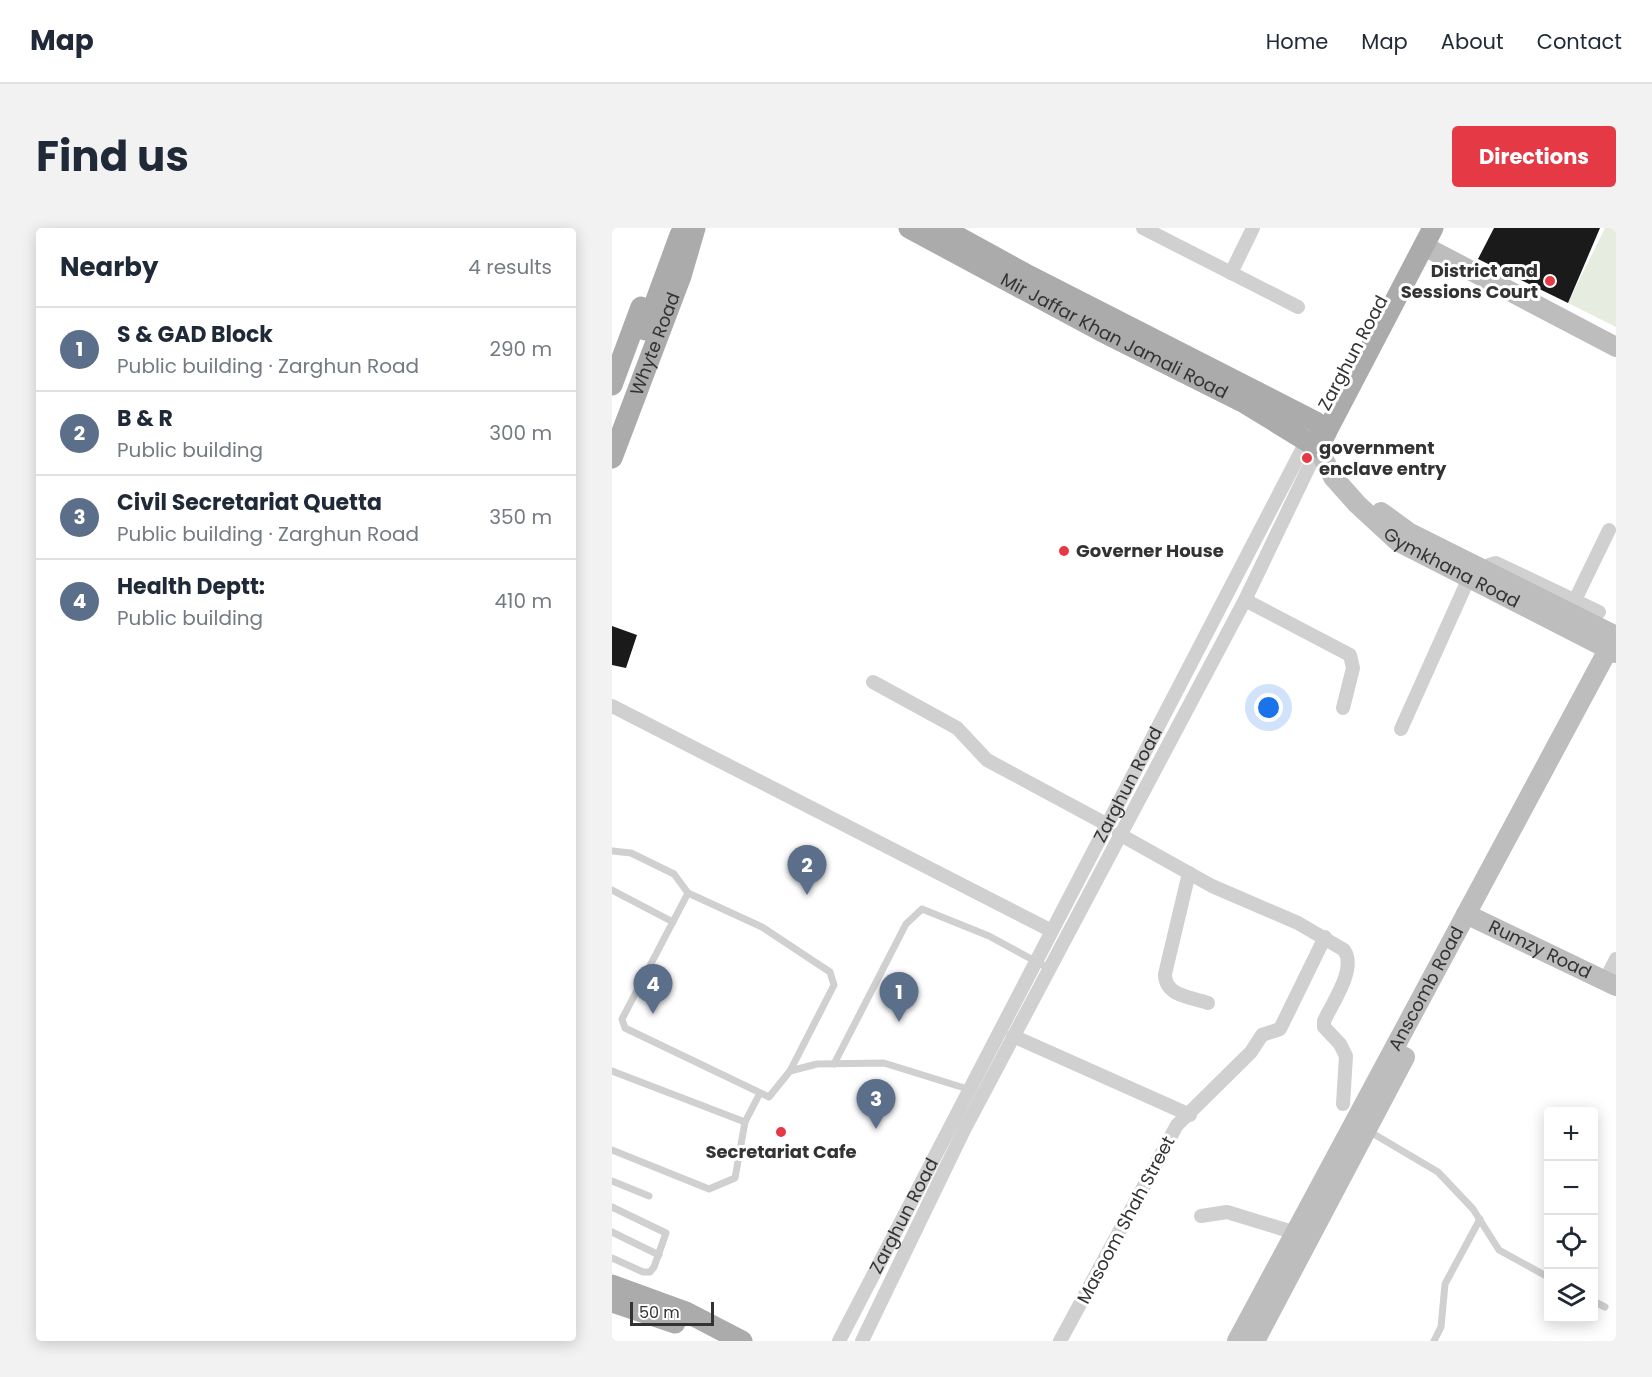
<!DOCTYPE html>
<meta charset="utf-8">
<style>
:root{--surface:#fff;--page:#f2f2f3;--text:#1f2937;--muted:#747a83;--line:#e0e1e3;--accent:#e63946}
body{margin:0;font-family:Poppins,sans-serif;background:var(--page);color:var(--text)}
.controls{position:absolute;right:18px;bottom:18px;display:grid;overflow:hidden;border-radius:6px;box-shadow:0 3px 15px #0003}
.controls button{width:54px;height:54px;display:grid;place-items:center;padding:0;border:0;border-bottom:2px solid var(--line);background:var(--surface);color:var(--text);font:30px sans-serif}
.scale{position:absolute;left:18px;bottom:15px;width:84px;box-sizing:border-box;padding-left:6px;border:3px solid #333;border-top:0;font-size:16px;line-height:21px;white-space:nowrap;color:#333;-webkit-text-stroke:4px #fff;paint-order:stroke}
.you{position:absolute;left:657px;top:480px;width:21px;height:21px;margin:-15px;border:4px solid #fff;border-radius:50%;background:#1a73e8;box-shadow:0 0 0 9px #1a73e833}
.badge{display:grid;place-items:center;width:39px;height:39px;border-radius:50%;background:var(--accent);color:#fff;font-size:20px;font-weight:700}
.pin{position:absolute;translate:-50% -50px;filter:drop-shadow(0 2px 3px #0008)}
.pin::after{content:'';position:absolute;top:32px;width:21px;height:18px;background:inherit;clip-path:polygon(0 0,100% 0,50% 100%)}
.list{margin:0;padding:0;list-style:none}
h2{display:flex;justify-content:space-between;align-items:center;height:78px;margin:0;padding:0 24px;font-size:26px}
h2 small{font-size:20px;font-weight:400;color:var(--muted)}
.list li{display:grid;grid-template-columns:39px 1fr auto;gap:18px;align-items:center;box-sizing:border-box;height:84px;padding:0 24px;border-top:2px solid var(--line)}
.list b{display:block;font-size:22px;white-space:nowrap}
.list p{margin:0;font-size:20px;white-space:nowrap;color:var(--muted)}
.list em{font-size:20px;font-style:normal;color:var(--muted)}
.icon{flex:none;width:33px;height:33px;fill:none;stroke:currentColor;stroke-width:2;stroke-linecap:round;stroke-linejoin:round}
.map{position:relative;flex:none;width:1004px;height:1113px;overflow:hidden;border-radius:6px}
header{display:flex;align-items:center;gap:36px;box-sizing:border-box;height:84px;padding:0 30px;background:var(--surface);border-bottom:2px solid var(--line)}
header strong{font-size:28px}
nav{display:flex;gap:33px;margin-inline-start:auto;font-size:21px}
.intro{display:flex;align-items:center;justify-content:space-between;box-sizing:border-box;height:144px;padding:0 36px}
h1{margin:0;font-size:42px}
.button{padding:15px 27px;border-radius:6px;background:var(--accent);color:#fff;font-size:21px;font-weight:700}
main{display:flex;gap:36px;padding:0 36px}
aside{flex:1;background:var(--surface);border-radius:6px;box-shadow:0 3px 15px #0003}
.map>svg:first-child{display:block}
</style>
<header>
<strong>Map</strong>
<nav><a>Home</a><a>Map</a><a>About</a><a>Contact</a></nav>
</header>
<div class="intro"><h1>Find us</h1><a class="button">Directions</a></div>
<main>
<aside>
<h2>Nearby<small>4 results</small></h2>
<ul class="list">
<li><span class="badge" style="background:#5c6f8a">1</span><div><b>S &amp; GAD Block</b><p>Public building · Zarghun Road</p></div><em>290 m</em></li>
<li><span class="badge" style="background:#5c6f8a">2</span><div><b>B &amp; R</b><p>Public building</p></div><em>300 m</em></li>
<li><span class="badge" style="background:#5c6f8a">3</span><div><b>Civil Secretariat Quetta</b><p>Public building · Zarghun Road</p></div><em>350 m</em></li>
<li><span class="badge" style="background:#5c6f8a">4</span><div><b>Health Deptt:</b><p>Public building</p></div><em>410 m</em></li>
</ul>
</aside>
<div class="map">
<svg width="1004" height="1113" viewBox="0 0 1004 1113">
<rect width="100%" height="100%" fill="#fff"/>
<path fill="#e6ecdf" d="M993 0H1004V99L956 75Z"/>
<g fill="#1a1a1a">
<path d="M882 0H988L956 75 866 31Z"/>
<path d="M0 398 25 407 14 440 0 437Z"/>
</g>
<g fill="none" stroke-linecap="round" stroke-linejoin="round">
<g stroke="#d0d0d0" stroke-width="7">
<path d="M0 623 19 625 62 646 76 665 150 699 218 744 222 757 178 843"/>
<path d="M0 662 61 694"/>
<path d="M76 665 10 791 13 800 157 869 178 843 205 836 272 835 359 862"/>
<path d="M222 836 294 696 310 681 377 708 436 740"/>
<path d="M0 843 133 894"/>
<path d="M755 902 826 944 861 981 887 1022 936 1049"/>
<path d="M0 922 97 961 123 950 133 894 148 865"/>
<path d="M0 953 37 968"/>
<path d="M0 979 54 1005 42 1039 38 1044H31L0 1030"/>
<path d="M0 1004 47 1027"/>
<path d="M981 1073 993 1079"/>
<path d="M822 1113 829 1099 833 1056 868 991"/>
</g>
<g stroke="#d0d0d0" stroke-width="14">
<path d="M531 0 686 79"/>
<path d="M619 45 641 0"/>
<path d="M875 342 877 337 884 335 987 384"/>
<path d="M633 372 738 427 741 440 731 480"/>
<path d="M963 372 997 302"/>
<path d="M261 454 345 500 375 532 494 596"/>
<path d="M0 478 438 702"/>
<path d="M789 501 856 352"/>
<path d="M507 606 600 658 686 695 732 722C745 740 721 774 712 793V799L728 816 734 828 731 876"/>
<path d="M577 645 553 746C553 768 578 769 596 775"/>
<path d="M998 743 1004 731"/>
<path d="M401 808 578 887"/>
<path d="M589 988 615 984 684 1005"/>
<path id="s1" d="M227 1113 695 212"/>
<path d="M250 1113 352 902 633 372 706 220"/>
<path d="M448 1113 565 897 639 824 650 807 668 801 713 709"/>
</g>
<g stroke="#bdbdbd" stroke-width="20">
<path d="M812 18 1004 119"/>
<path id="s2" d="M706 220 721 249 745 276 785 313 1004 425"/>
<path d="M769 284 798 305 1004 408"/>
<path id="s3" d="M854 686 1004 758"/>
<path id="s4" d="M625 1113 1004 407"/>
<path d="M643 1113 793 829"/>
</g>
<g stroke="#ababab" stroke-width="21">
<path id="s5" d="M297 0 489 103 631 174 706 220 821 0"/>
<path d="M330 0 412 45 704 194 714 205"/>
<path d="M33 102 68 7"/>
<path d="M0 157 29 79"/>
<path id="s6" d="M0 230 69 48 83 0"/>
<path d="M0 1057 74 1084 130 1113"/>
<path d="M0 1074 63 1095"/>
</g>
</g>
<g fill="#e63946" stroke="#fff" stroke-width="2">
<circle cx="938" cy="53" r="6"/>
<circle cx="695" cy="230" r="6"/>
<circle cx="452" cy="323" r="6"/>
<circle cx="169" cy="904" r="6"/>
</g>
<g text-anchor="middle" stroke-width="6" stroke-linejoin="round" paint-order="stroke">
<g font-size="18" font-weight="bold" fill="#333" stroke="#fff" text-anchor="start">
<text x="926" y="49" text-anchor="end">District and<tspan x="926" dy="21">Sessions Court</tspan></text>
<text x="707" y="226">government<tspan x="707" dy="21">enclave entry</tspan></text>
<text x="464" y="329">Governer House</text>
<text x="169" y="930" text-anchor="middle">Secretariat Cafe</text>
</g>
<g font-size="18" fill="#333" stroke="#fff">
<text dy="6" stroke="none"><textPath href="#s5" startOffset="232">Mir Jaffar Khan Jamali Road</textPath></text>
<text dy="6" stroke="none"><textPath href="#s6" startOffset="122">Whyte Road</textPath></text>
<text transform="translate(741 125) rotate(-62)" y="6">Zarghun Road</text>
<text dy="6" stroke="none"><textPath href="#s2" startOffset="184">Gymkhana Road</textPath></text>
<text dy="6" stroke="none"><textPath href="#s1" startOffset="627">Zarghun Road</textPath></text>
<text dy="6" stroke="none"><textPath href="#s3" startOffset="82">Rumzy Road</textPath></text>
<text dy="6" stroke="none"><textPath href="#s4" startOffset="400">Anscomb Road</textPath></text>
<text dy="6" stroke="none"><textPath href="#s1" startOffset="141">Zarghun Road</textPath></text>
<text transform="translate(514 992) rotate(-62)" y="6">Masoom Shah Street</text>
</g>
</g>
</svg>
<div class="controls">
<button>+</button>
<button>−</button>
<button><svg class="icon" aria-label="locate" viewBox="0 0 24 24"><circle cx="12" cy="12" r="6"/><path d="M12 2v4M12 18v4M2 12h4M18 12h4"/></svg></button>
<button><svg class="icon" aria-label="layers" viewBox="0 0 24 24"><path d="M12 4l9 5-9 5-9-5zM3 14l9 5 9-5"/></svg></button>
</div>
<div class="scale">50 m</div>
<div class="you"></div>
<div class="pin badge" style="left:287px;top:794px;background:#5c6f8a">1</div>
<div class="pin badge" style="left:195px;top:667px;background:#5c6f8a">2</div>
<div class="pin badge" style="left:264px;top:901px;background:#5c6f8a">3</div>
<div class="pin badge" style="left:41px;top:786px;background:#5c6f8a">4</div>
</div>
</main>
